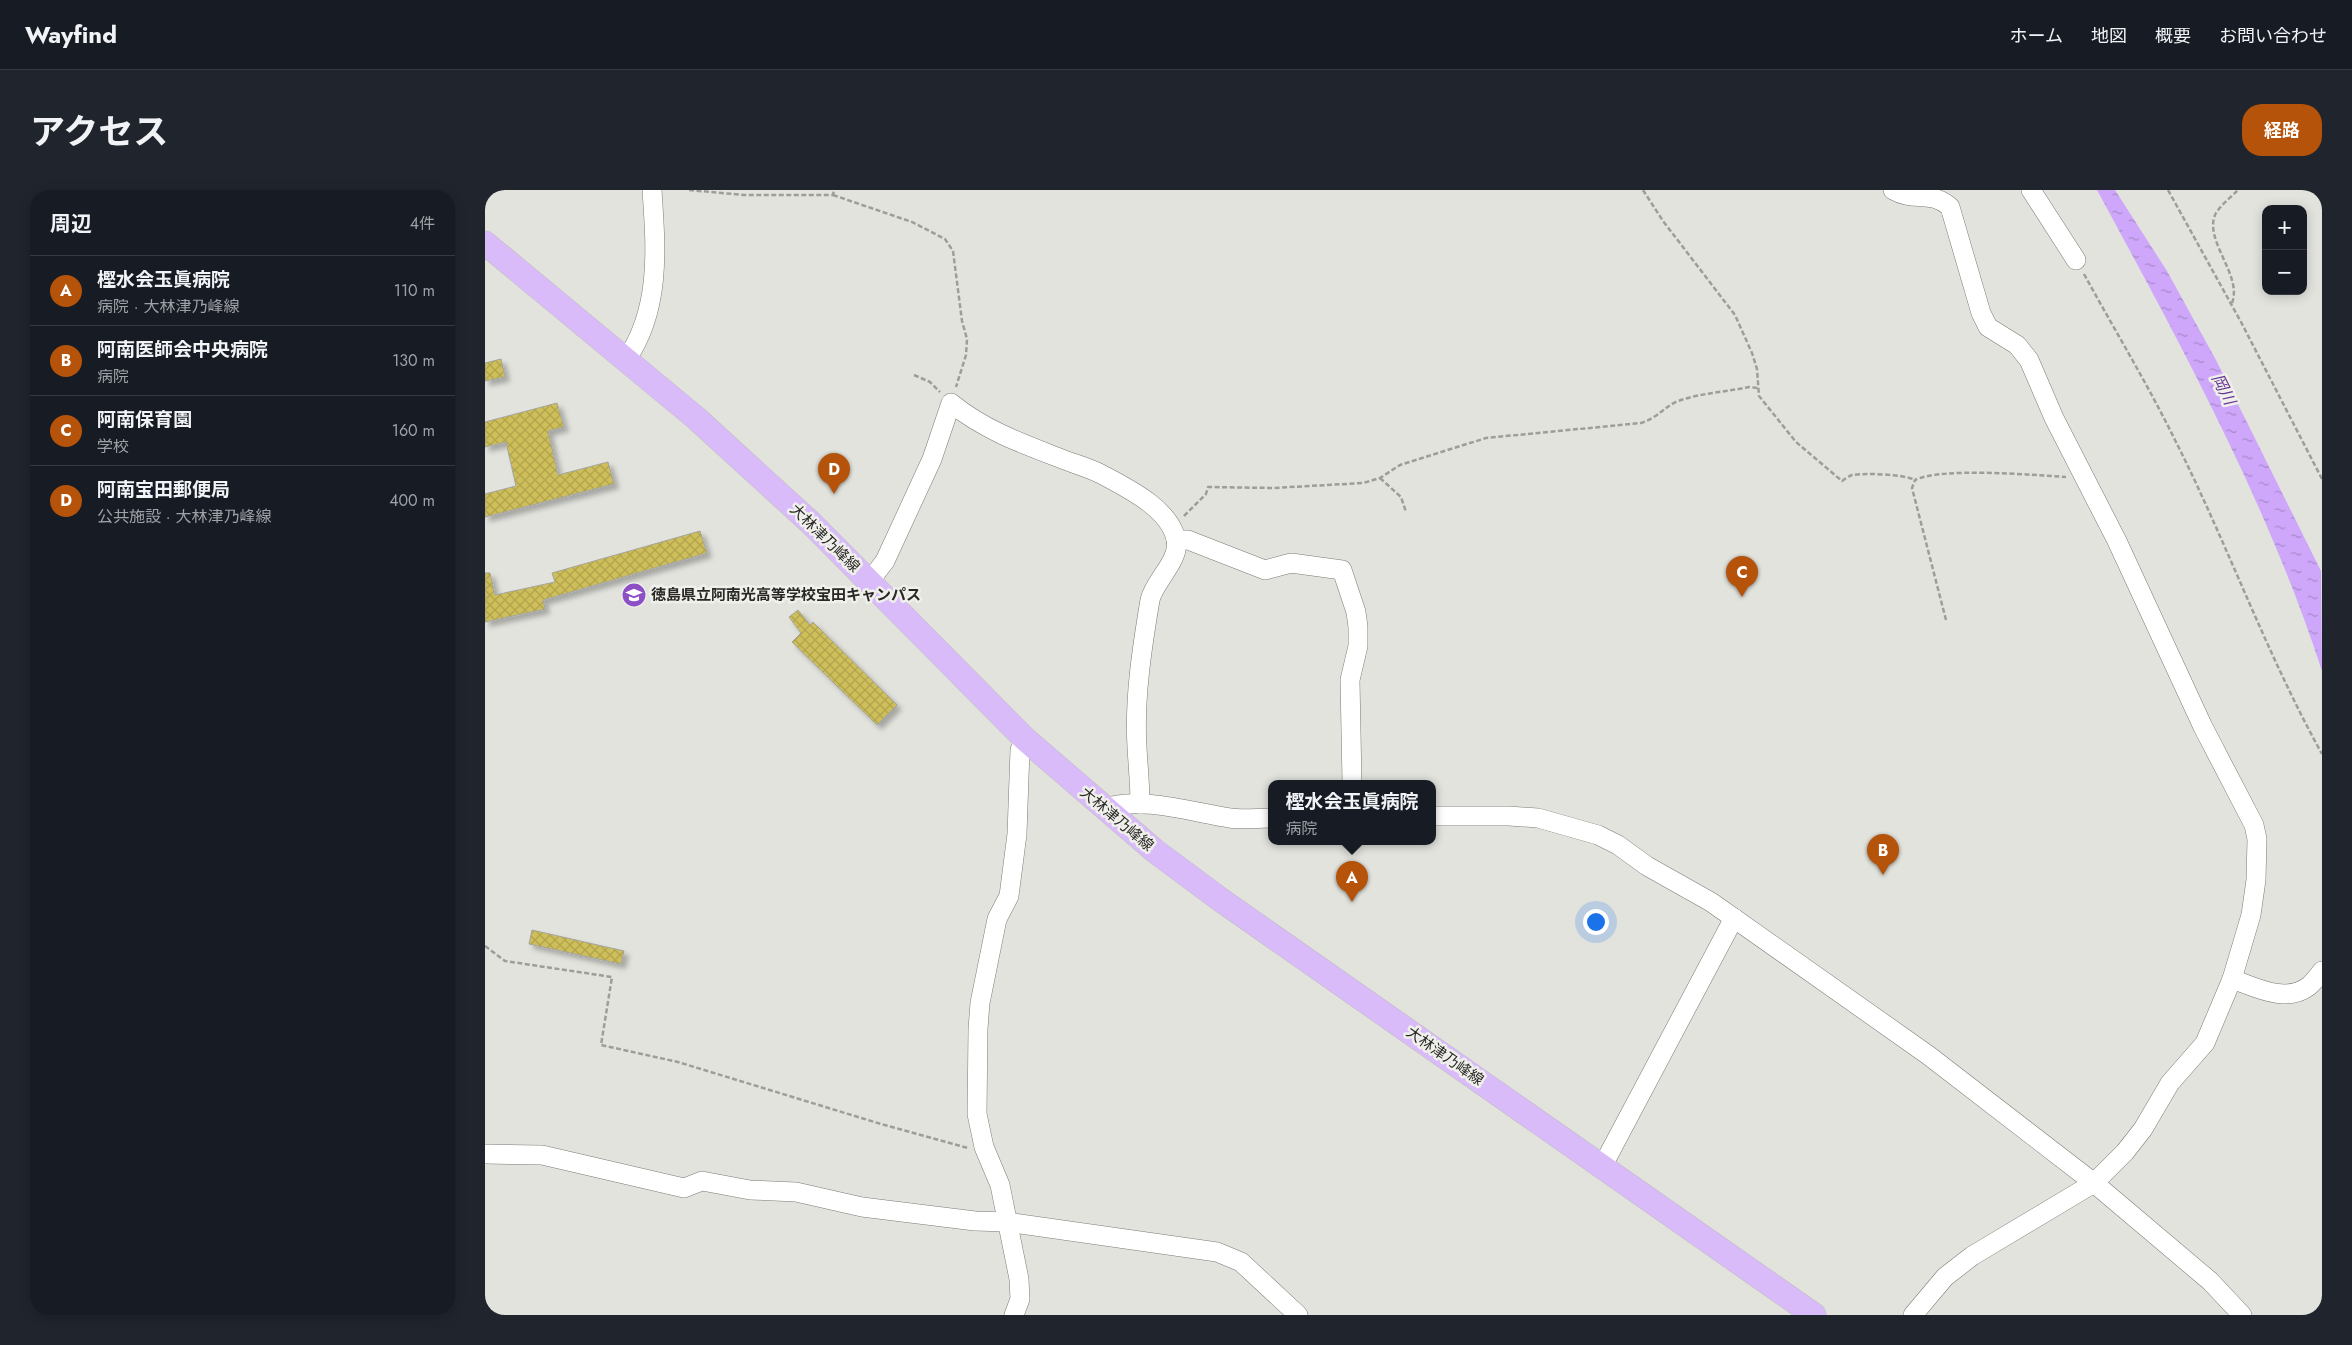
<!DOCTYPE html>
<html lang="ja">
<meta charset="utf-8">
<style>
:root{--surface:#171b24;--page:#20242c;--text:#f1f3f6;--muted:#9ea1a6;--line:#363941;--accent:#b45309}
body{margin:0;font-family:Jost,"Noto Sans JP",sans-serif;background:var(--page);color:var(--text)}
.controls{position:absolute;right:15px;top:15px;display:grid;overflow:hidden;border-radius:10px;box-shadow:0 2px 12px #0003}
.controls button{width:45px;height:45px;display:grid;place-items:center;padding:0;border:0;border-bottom:1px solid var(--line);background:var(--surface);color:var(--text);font:25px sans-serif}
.you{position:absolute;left:1110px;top:731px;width:18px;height:18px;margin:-12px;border:4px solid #fff;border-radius:50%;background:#1a73e8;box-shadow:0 0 0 8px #1a73e833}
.badge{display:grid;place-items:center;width:32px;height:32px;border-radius:50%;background:var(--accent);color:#fff;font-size:16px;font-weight:700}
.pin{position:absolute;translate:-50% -41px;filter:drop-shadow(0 1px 2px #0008)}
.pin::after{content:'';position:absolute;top:26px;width:18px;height:15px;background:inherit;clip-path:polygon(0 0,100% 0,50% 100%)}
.popup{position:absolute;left:783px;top:590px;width:168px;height:65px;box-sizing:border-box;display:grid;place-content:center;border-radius:10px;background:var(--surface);filter:drop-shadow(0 1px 4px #0005);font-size:16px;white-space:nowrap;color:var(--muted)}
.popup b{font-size:19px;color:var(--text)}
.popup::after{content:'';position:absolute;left:50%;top:100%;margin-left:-10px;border:10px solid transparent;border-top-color:var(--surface)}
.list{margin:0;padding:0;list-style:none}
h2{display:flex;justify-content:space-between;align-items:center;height:65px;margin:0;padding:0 20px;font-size:21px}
h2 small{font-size:16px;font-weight:400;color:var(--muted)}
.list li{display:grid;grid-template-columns:32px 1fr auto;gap:15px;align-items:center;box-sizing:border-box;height:70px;padding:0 20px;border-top:1px solid var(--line)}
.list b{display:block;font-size:19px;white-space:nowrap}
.list p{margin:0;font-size:16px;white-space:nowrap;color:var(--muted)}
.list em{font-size:16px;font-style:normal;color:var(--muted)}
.map{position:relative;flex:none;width:1837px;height:1125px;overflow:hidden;border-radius:20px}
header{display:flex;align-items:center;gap:30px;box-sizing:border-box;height:70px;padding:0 25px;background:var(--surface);border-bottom:1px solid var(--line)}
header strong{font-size:24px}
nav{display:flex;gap:28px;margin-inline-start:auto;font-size:18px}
.intro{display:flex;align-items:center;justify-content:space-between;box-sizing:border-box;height:120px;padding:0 30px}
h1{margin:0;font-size:35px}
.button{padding:12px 22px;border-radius:20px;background:var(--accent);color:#fff;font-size:18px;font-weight:700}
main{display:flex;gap:30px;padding:0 30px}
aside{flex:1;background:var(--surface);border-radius:20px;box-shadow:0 2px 12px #0003}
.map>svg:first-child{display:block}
</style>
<header>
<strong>Wayfind</strong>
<nav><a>ホーム</a><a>地図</a><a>概要</a><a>お問い合わせ</a></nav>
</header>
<div class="intro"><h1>アクセス</h1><a class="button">経路</a></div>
<main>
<aside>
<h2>周辺<small>4件</small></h2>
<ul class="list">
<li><span class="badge">A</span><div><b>樫水会玉眞病院</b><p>病院 · 大林津乃峰線</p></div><em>110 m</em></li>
<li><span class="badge">B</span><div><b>阿南医師会中央病院</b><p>病院</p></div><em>130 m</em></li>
<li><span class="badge">C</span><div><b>阿南保育園</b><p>学校</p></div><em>160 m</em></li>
<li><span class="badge">D</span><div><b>阿南宝田郵便局</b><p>公共施設 · 大林津乃峰線</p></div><em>400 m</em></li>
</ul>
</aside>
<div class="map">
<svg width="1837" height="1125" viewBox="0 0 1837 1125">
<defs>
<pattern id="water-ripples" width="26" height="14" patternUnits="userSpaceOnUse" patternTransform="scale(1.25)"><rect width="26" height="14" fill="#cea7fb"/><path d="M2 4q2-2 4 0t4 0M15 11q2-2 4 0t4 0" fill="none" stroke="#a788cb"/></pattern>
<pattern id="building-cross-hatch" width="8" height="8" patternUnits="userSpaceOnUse" patternTransform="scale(1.25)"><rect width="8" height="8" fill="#cebf5a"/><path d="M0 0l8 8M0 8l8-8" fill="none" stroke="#b1a44e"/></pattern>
<filter id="shadow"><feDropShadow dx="4.5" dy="4.5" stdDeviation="2.5" flood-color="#0004"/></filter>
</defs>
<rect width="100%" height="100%" fill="#e3e3de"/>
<path fill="url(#water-ripples)" d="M1612 0H1630L1682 81 1731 170 1836 381 1837 481C1782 312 1696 155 1612 0Z"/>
<g fill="url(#building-cross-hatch)" stroke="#a4a49f" filter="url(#shadow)">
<path d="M16 169 20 187 0 191V173Z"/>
<path d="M72 213 79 237 63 241 73 285 123 272 129 294 0 327V304L31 296 21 252 0 257V232Z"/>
<path d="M215 341 222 363 58 410 60 419 0 432V383H5L10 405 70 392 67 383Z"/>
<path d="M313 420 325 435 328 432 412 515 392 535 307 452 316 443 304 427Z"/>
<path d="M47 740 139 761 136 774 44 754Z"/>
</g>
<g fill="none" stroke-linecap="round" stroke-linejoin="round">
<defs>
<g id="minor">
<path d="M1408 0C1429 12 1446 0 1465 17L1496 123 1503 137 1532 155 1544 170 1569 228 1632 351 1718 537 1769 635 1772 649 1771 690 1766 725 1747 789 1720 853 1685 893 1658 939 1640 962 1609 993 1487 1066 1460 1087 1428 1125"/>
<path d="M1546 0 1591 70"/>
<path d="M141 170C176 119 171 59 167 0"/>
<path d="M691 350H703L780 380 806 373 857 380 871 422 873 437V456L865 490 867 593"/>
<path d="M384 392 400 371 447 269 466 213C499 240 538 254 577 269 590 274 604 278 616 284 642 298 684 318 691 349 696 370 669 391 665 410 657 458 649 509 652 557 653 576 655 594 655 614"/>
<path d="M619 618C656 606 706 622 745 628 758 630 773 628 787 628"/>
<path d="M947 626H1024L1053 628 1113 645 1133 655 1162 676 1226 712 1443 865 1609 993 1725 1091 1757 1125"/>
<path d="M1747 789C1770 797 1801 814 1824 796 1829 792 1833 786 1837 781"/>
<path d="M0 964 57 965 199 998 217 991 265 1000 311 1002 377 1017 490 1031 522 1032 732 1062 756 1072 813 1125"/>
<path d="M1117 977 1249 728"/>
<path d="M529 1125 535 1109 534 1089 515 995 499 957 492 924 493 839 495 813 512 729 524 706 532 644 535 560 540 549"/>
</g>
<path id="major" d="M0 53 211 228 327 334 540 549 670 661 736 710 1329 1125"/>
</defs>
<use href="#minor" stroke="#7b7b76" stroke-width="20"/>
<use href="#major" stroke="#bebebe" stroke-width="25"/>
<g stroke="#9d9d99" stroke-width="2.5" stroke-dasharray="5 2.5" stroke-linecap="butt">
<path d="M204 0 259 5H348L349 0"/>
<path d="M1158 0 1178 31 1250 125 1267 163 1272 179 1274 206 1311 252 1357 291C1360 289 1364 286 1367 285 1380 283 1419 284 1430 290"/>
<path d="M1683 0 1756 132 1837 289"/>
<path d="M348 5 427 32 460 49 468 61 477 131 482 149 481 165 471 197"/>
<path d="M1599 84C1629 139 1662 193 1690 250 1742 353 1781 463 1837 564"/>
<path d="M1747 113C1758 85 1717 49 1731 23 1736 15 1746 7 1753 0"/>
<path d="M429 185 445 192 455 202"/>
<path d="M895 288 916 307 921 322"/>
<path d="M699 326 721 304 723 297 788 298 878 293 895 288 915 275 1001 248 1156 233C1174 227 1179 217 1193 211 1215 203 1241 202 1264 197L1273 198"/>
<path d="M1461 430 1427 298 1430 290C1456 277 1548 285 1581 287"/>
<path d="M0 756 20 771 127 787 116 855 193 872 396 934 483 958"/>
</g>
<use href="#minor" stroke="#fff" stroke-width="19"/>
<use href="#major" stroke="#d9bbfa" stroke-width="24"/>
</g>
<defs>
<symbol id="school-disc" viewBox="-11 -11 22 22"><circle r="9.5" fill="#8c4fc5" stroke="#f0f0eb"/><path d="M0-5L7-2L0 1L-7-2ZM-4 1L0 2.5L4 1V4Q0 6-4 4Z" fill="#fff"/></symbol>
</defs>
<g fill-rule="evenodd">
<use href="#school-disc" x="135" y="391" width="28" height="28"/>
</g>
<g text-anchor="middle" stroke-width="5" stroke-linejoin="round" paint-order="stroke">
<g font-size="15" fill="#282726" stroke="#f0f0eb">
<text transform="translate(340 348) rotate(44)" y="5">大林津乃峰線</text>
<text transform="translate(632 629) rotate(40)" y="5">大林津乃峰線</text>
<text transform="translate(960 866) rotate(35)" y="5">大林津乃峰線</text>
</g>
<g font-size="15" font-weight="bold" fill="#282726" stroke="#f0f0eb" text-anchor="start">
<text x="166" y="410">徳島県立阿南光高等学校宝田キャンパス</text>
</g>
<g font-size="16" font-style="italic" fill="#663494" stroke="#f0f0eb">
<text transform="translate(1739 199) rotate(63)" y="6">岡川</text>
</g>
</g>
</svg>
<div class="controls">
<button>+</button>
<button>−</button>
</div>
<div class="you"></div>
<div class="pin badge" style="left:867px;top:712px">A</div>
<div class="popup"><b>樫水会玉眞病院</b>病院</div>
<div class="pin badge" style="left:1398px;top:685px">B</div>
<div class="pin badge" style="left:1257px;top:407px">C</div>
<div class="pin badge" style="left:349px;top:304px">D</div>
</div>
</main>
